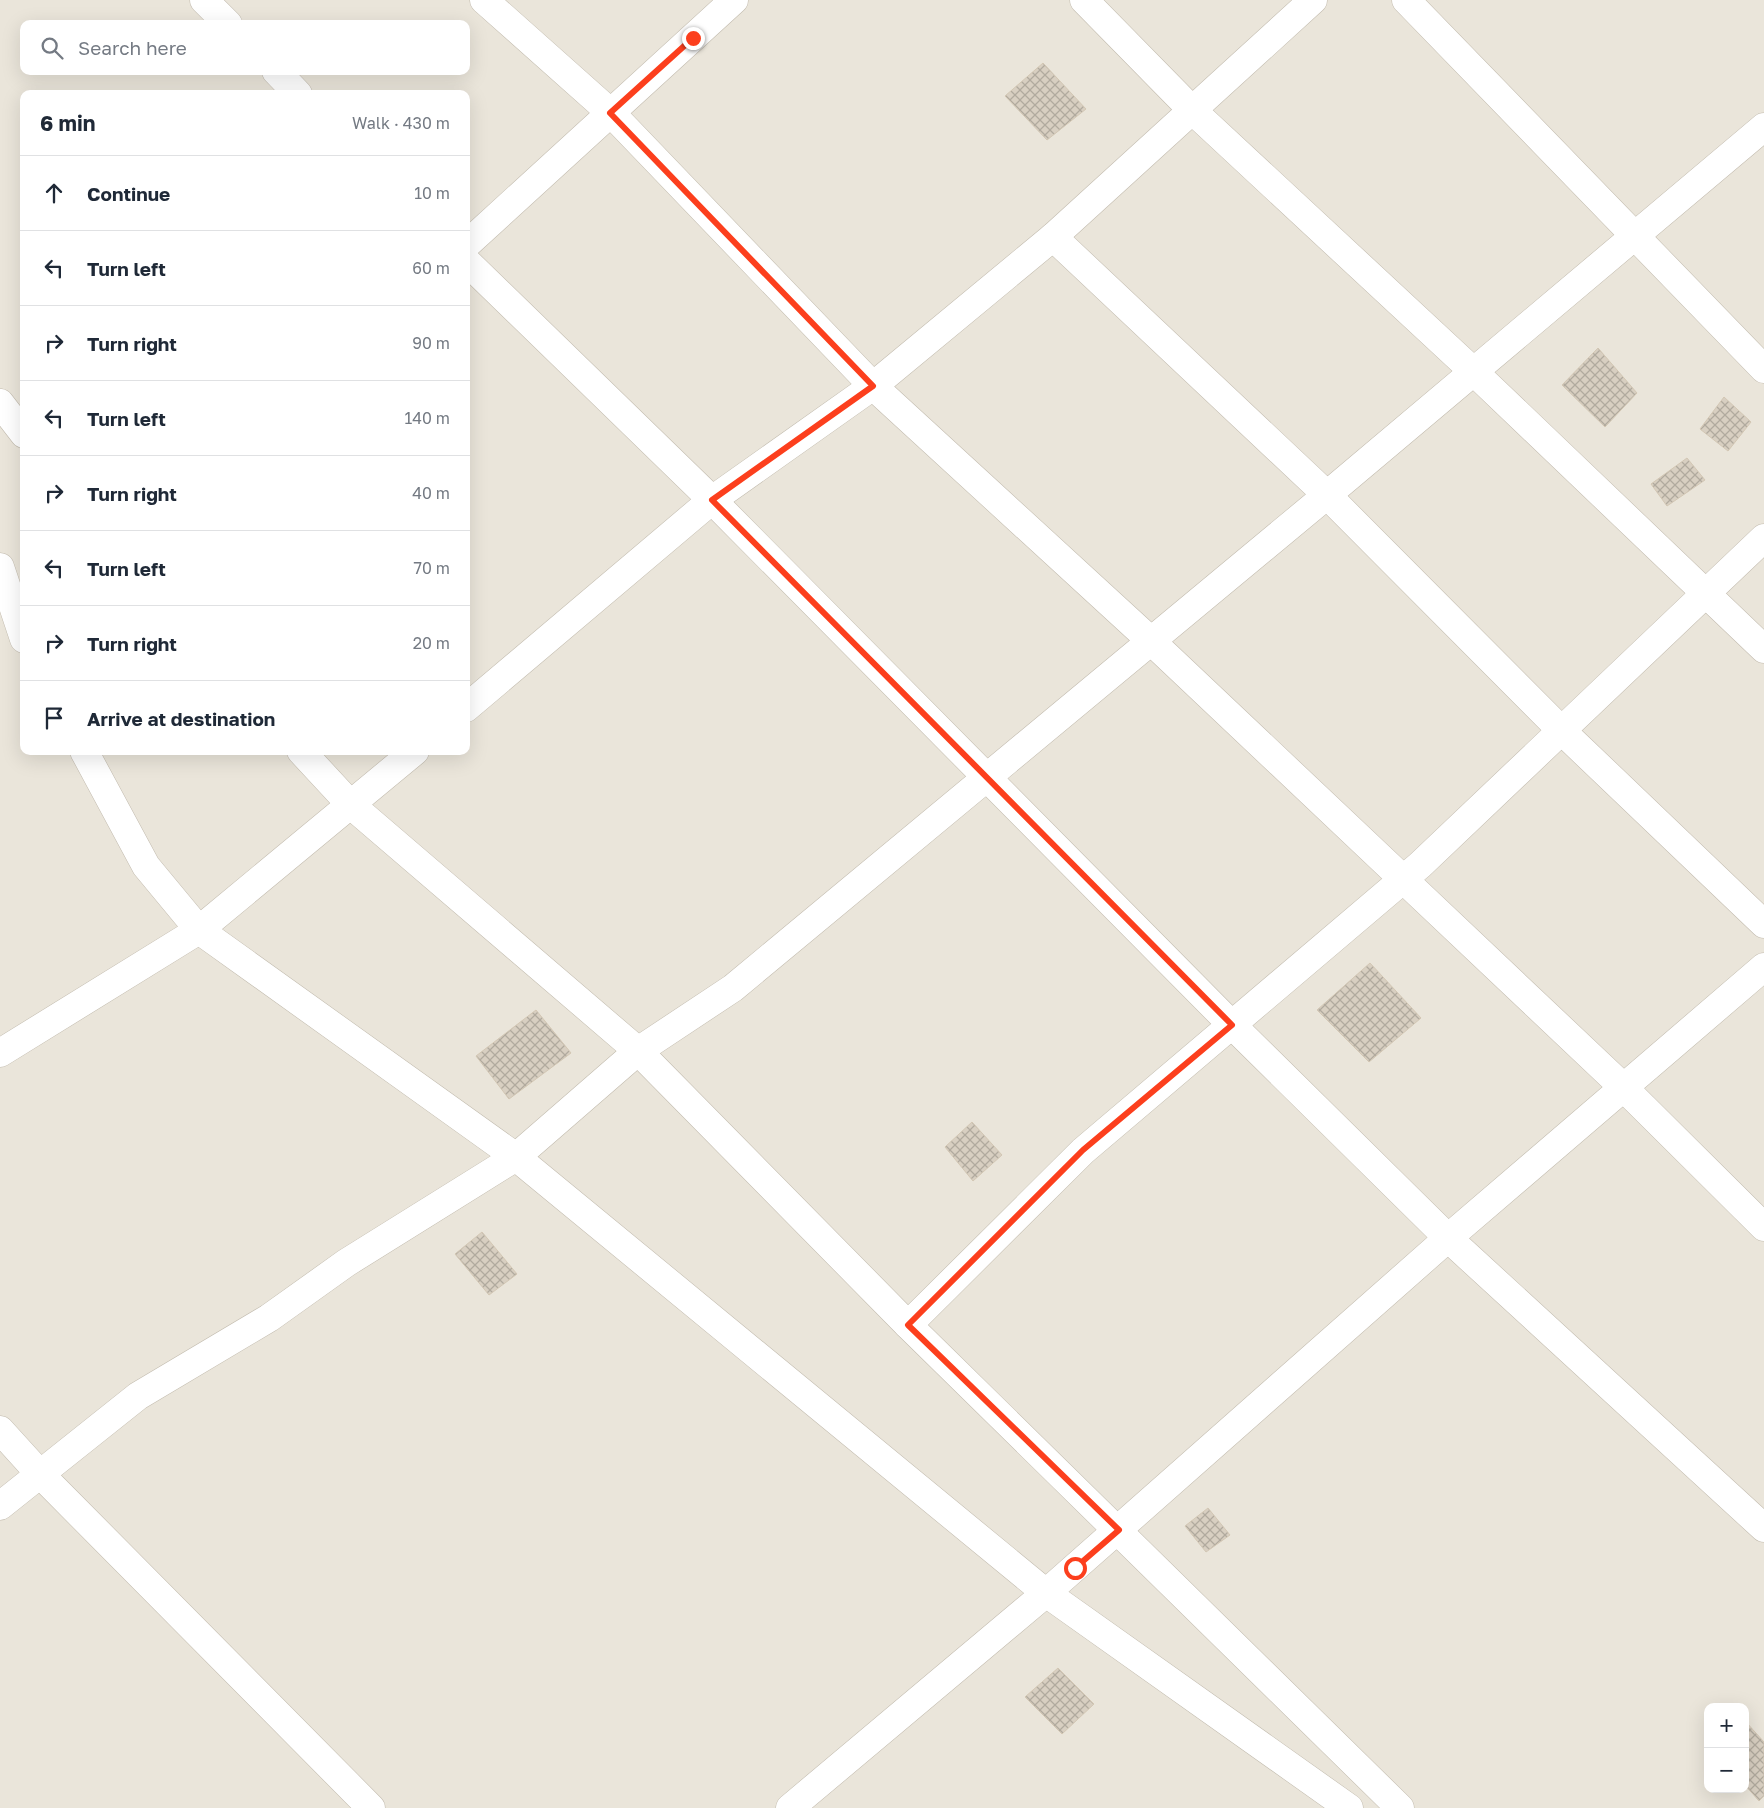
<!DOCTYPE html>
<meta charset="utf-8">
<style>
:root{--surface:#fff;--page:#f2f2f3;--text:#1f2937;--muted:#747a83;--line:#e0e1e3}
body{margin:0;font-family:"Golos Text",sans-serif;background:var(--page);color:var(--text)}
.controls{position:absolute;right:15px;bottom:15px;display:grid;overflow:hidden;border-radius:10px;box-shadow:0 5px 20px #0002}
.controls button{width:45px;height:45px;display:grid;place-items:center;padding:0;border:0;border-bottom:1px solid var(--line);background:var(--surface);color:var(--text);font:25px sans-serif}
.stop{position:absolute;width:15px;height:15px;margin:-11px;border:4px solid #fc3f1d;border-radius:50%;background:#fff}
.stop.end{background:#fc3f1d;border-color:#fff;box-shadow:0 1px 5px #0008}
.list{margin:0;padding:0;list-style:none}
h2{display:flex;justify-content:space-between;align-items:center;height:65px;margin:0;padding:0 20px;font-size:21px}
h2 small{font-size:16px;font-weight:400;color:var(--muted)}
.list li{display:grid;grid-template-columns:32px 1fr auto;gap:15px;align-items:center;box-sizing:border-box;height:75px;padding:0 20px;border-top:1px solid var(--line)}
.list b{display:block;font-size:19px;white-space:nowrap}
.list em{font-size:16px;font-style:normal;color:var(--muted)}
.icon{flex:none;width:28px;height:28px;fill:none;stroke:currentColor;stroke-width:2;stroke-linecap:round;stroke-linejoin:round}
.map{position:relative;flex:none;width:1764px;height:1808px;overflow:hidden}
.search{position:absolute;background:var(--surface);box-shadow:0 5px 20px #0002;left:20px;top:20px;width:450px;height:55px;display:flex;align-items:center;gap:12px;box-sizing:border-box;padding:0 18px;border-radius:10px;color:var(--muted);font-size:19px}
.panel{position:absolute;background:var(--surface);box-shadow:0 5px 20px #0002;left:20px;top:90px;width:450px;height:665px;border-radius:10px}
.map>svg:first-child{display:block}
</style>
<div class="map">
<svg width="1764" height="1808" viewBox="0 0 1764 1808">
<defs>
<pattern id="building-cross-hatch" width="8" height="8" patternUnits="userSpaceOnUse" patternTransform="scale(1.25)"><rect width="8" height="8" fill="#d8cfc1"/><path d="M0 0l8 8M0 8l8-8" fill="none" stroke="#b1aa9e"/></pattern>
</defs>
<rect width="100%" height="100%" fill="#f6f3ec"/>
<path fill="#eae5da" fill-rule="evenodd" d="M0 0H1764V1808H0ZM24 24H466V71H24ZM24 94H466V751H24ZM1708 1707H1745V1789H1708Z"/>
<g fill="url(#building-cross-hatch)" stroke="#d3c7b4">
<path d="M1043 63 1086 109 1047 140 1005 96Z"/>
<path d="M1598 348 1637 393 1605 427 1562 385Z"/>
<path d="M1724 397 1751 422 1728 451 1700 429Z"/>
<path d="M1687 458 1705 480 1667 506 1651 484Z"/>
<path d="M1370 963 1421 1018 1369 1062 1317 1010Z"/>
<path d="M536 1010 571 1053 509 1099 476 1056Z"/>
<path d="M972 1122 1002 1155 973 1181 945 1147Z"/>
<path d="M482 1232 517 1274 489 1295 455 1254Z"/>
<path d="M1208 1508 1230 1535 1206 1552 1185 1526Z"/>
<path d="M1058 1668 1094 1704 1062 1734 1025 1697Z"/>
<path d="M1746 1722 1764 1742V1796L1759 1801 1745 1785Z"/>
</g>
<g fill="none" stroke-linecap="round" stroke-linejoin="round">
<defs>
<g id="minor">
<path d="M204 0 228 24"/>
<path d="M484 0 611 113 873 386 1150 640 1403 879 1623 1087 1764 1227"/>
<path d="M1084 0 1192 110 1473 371 1764 649"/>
<path d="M1406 0 1764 369"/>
<path d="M276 71 298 94"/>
<path d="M1053 237 1327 495 1562 731 1764 924"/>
<path d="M466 245 734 0"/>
<path d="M466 261 712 500 1232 1025 1448 1238 1764 1528"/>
<path d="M0 403 24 434"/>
<path d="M0 567 24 639"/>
<path d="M466 708 712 500 873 386 1053 237 1313 0"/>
<path d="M84 751 146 866 199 930 516 1157 1046 1593 1349 1808"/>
<path d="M301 751 351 805 638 1051 908 1325 1400 1808"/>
<path d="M0 1053 199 930 415 751"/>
<path d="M908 1325 1083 1151 1420 865 1764 538"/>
<path d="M0 1430 40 1474 371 1808"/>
<path d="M0 1506 138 1396 269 1318 346 1263 516 1157 638 1051 733 988 1327 495 1764 127"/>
<path d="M790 1808 1046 1593 1448 1238 1764 967"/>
</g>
</defs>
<use href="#minor" stroke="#c2bbae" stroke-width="29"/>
<use href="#minor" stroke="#fff" stroke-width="28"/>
</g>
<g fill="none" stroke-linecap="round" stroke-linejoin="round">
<path stroke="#fc3f1d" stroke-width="6" d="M693 38 610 113 873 386 712 500 1232 1025 1083 1150 908 1325 1119 1530 1075 1568"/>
</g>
</svg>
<div class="controls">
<button>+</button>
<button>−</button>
</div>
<div class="stop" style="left:1075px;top:1568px"></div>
<div class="stop end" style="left:693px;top:38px"></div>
<div class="search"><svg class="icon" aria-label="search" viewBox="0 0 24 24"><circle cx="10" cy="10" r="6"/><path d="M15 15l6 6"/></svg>Search here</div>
<section class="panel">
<h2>6 min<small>Walk · 430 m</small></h2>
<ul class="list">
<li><svg class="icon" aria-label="ahead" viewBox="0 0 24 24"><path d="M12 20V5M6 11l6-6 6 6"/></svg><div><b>Continue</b></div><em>10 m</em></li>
<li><svg class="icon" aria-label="left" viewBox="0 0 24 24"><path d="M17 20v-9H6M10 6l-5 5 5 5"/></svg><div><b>Turn left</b></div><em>60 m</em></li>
<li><svg class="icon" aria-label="right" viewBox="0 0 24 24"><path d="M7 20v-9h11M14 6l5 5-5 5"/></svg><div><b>Turn right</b></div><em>90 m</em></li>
<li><svg class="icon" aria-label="left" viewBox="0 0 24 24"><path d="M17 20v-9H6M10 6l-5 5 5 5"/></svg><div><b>Turn left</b></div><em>140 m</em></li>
<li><svg class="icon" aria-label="right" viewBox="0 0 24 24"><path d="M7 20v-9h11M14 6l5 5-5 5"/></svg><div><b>Turn right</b></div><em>40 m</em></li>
<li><svg class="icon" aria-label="left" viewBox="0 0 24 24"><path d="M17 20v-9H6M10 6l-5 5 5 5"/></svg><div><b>Turn left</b></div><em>70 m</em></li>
<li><svg class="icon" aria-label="right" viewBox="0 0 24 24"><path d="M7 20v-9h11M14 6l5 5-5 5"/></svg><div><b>Turn right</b></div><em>20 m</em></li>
<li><svg class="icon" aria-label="arrive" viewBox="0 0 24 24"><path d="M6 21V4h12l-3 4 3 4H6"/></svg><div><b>Arrive at destination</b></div></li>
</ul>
</section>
</div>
